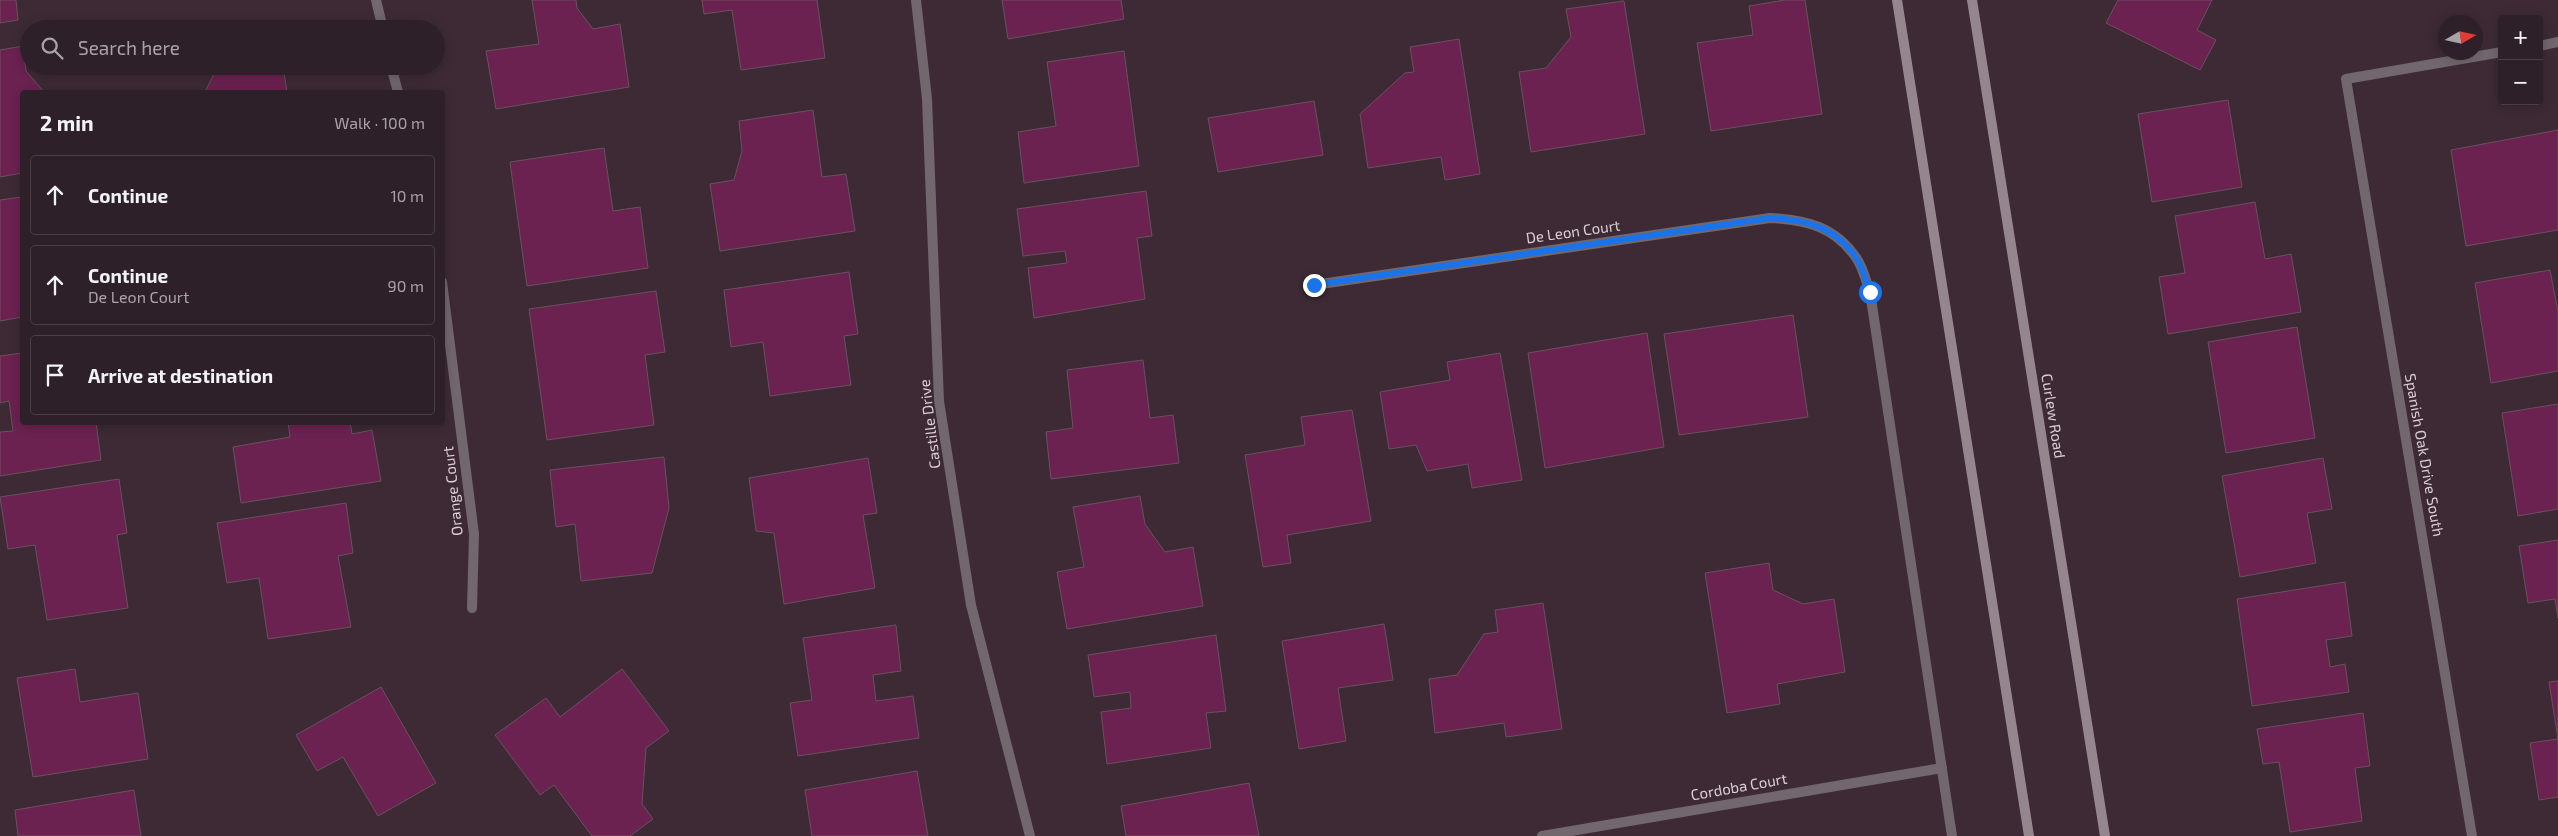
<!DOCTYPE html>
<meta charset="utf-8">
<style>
:root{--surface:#2e2028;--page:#3a2d34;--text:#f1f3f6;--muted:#a7a3a8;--line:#493e45}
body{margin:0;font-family:"Exo 2",sans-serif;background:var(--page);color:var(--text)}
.controls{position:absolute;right:15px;top:15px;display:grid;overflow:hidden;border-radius:5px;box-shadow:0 2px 12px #0003}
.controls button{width:45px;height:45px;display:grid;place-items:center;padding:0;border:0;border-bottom:1px solid var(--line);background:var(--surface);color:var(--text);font:25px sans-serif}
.compass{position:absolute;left:2438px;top:15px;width:45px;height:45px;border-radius:50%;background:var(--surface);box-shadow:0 2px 12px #0003;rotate:81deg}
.stop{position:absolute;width:15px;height:15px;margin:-11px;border:4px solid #1a73e8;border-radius:50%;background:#fff}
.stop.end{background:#1a73e8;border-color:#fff;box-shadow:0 1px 5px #0008}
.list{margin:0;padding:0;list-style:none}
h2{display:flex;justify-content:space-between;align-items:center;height:65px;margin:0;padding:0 20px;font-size:21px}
h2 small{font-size:16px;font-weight:400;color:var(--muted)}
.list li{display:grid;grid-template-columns:32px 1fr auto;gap:15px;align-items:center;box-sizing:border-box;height:80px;margin:0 10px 10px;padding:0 10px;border:1px solid var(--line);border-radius:5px}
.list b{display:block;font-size:19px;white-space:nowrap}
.list p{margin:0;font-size:16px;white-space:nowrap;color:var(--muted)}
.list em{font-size:16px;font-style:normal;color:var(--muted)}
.icon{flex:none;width:28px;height:28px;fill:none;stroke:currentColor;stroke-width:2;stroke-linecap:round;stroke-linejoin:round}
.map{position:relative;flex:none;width:2558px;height:836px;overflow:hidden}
.search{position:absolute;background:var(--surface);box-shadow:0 2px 12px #0003;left:20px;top:20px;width:425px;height:55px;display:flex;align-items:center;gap:12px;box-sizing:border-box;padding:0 18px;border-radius:28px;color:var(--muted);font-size:19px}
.panel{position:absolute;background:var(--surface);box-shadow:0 2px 12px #0003;left:20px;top:90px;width:425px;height:335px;border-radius:5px}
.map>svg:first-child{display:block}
</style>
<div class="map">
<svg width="2558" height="836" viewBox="0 0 2558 836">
<rect width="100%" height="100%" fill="#3d2a35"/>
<g fill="#6b2251" stroke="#67525d">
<path d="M0 0H16L18 20 0 23Z"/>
<path d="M532 0H576L577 8 593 29 620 24 629 87 496 109 486 51 539 44Z"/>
<path d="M702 0H817L825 58 741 70 732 10 704 14Z"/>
<path d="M1002 0H1121L1124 19 1008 39Z"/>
<path d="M1785 0H1805L1822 114 1711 131 1697 43 1753 35 1749 6Z"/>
<path d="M2118 0H2212L2197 30 2216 40 2200 70 2106 23Z"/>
<path d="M1624 1 1645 134 1531 152 1519 72 1546 68 1571 37 1566 9Z"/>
<path d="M1459 39 1480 174 1445 180 1441 157 1368 168 1360 114 1405 73 1414 72 1410 47Z"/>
<path d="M23 46 26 71 44 92H22V173L0 177V50Z"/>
<path d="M1124 51 1139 166 1024 183 1018 132 1056 126 1047 62Z"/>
<path d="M213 66H283L287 92H205L214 74Z"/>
<path d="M2228 100 2242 187 2152 202 2138 114Z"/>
<path d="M1314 101 1323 155 1218 172 1208 118Z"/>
<path d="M813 110 822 177 846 174 855 231 720 251 710 184 734 180 742 151 739 121Z"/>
<path d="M2558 130V230L2466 246 2451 150Z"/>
<path d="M604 148 613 211 640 207 648 268 527 286 510 162Z"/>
<path d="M1146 191 1152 236 1137 238 1145 299 1034 318 1028 268 1067 263 1065 251 1023 256 1017 209Z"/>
<path d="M22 197V317L0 321V200Z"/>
<path d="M2255 202 2265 259 2291 254 2301 312 2168 334 2159 277 2185 273 2175 216Z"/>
<path d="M2550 270 2558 312V371L2491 383 2475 283Z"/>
<path d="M849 272 858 334 844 336 851 385 770 396 763 342 731 347 724 290Z"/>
<path d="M656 291 665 352 645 355 654 425 547 440 529 309Z"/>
<path d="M1793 315 1808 417 1679 435 1664 334Z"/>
<path d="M2297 327 2315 438 2226 453 2208 342Z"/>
<path d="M1647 333 1664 447 1545 468 1528 353Z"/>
<path d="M22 353V422H96L101 460 0 476V432L13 431 9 401 0 403V356Z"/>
<path d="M1500 353 1522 480 1472 488 1468 464 1427 471 1416 445 1389 449 1380 392 1450 380 1447 362Z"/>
<path d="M1143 360 1150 418 1173 415 1179 463 1051 479 1046 432 1073 428 1067 370Z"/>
<path d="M2558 404V509L2518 516 2502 413Z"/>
<path d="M1352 410 1371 521 1287 535 1291 563 1263 567 1245 455 1305 445 1301 417Z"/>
<path d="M288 422H350L352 434 372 430 381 481 241 503 233 447 290 437Z"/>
<path d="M664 457 669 508 652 573 581 581 575 524 556 527 550 470Z"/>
<path d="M868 458 877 513 863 515 875 588 784 604 774 533 756 531 749 478Z"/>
<path d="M2323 458 2332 509 2307 513 2316 563 2240 577 2222 476Z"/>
<path d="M119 479 127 533 117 535 128 608 47 620 35 545 8 549 0 497Z"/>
<path d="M1140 496 1145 524 1165 552 1193 547 1203 606 1067 629 1057 572 1084 567 1073 507Z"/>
<path d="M346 503 353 553 338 556 351 627 268 639 259 578 227 583 217 523Z"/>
<path d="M2558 540V618L2555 599 2528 603 2519 546Z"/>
<path d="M1769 563 1773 590 1803 604 1834 599 1845 672 1777 684 1780 704 1727 713 1705 573Z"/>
<path d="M2345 582 2352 636 2326 640 2330 667 2345 664 2349 692 2252 706 2237 599Z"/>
<path d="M1543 603 1562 729 1506 737 1504 723 1435 733 1429 679 1457 675 1484 634 1498 632 1495 610Z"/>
<path d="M1384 624 1393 680 1338 688 1346 741 1299 749 1282 641Z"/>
<path d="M896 625 901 671 873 675 876 701 913 696 919 738 798 756 790 703 812 700 803 638Z"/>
<path d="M1216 635 1226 711 1206 713 1211 748 1107 764 1101 712 1131 708 1130 692 1094 697 1088 655Z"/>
<path d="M75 669 80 702 138 693 148 759 33 777 17 678Z"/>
<path d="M622 669 669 731 646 748 642 804 653 819 630 836H592L554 785 540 795 495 735 546 698 560 717Z"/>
<path d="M2558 681V797L2539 800 2530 743 2558 739 2549 682Z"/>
<path d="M381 687 436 783 378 816 343 757 317 771 296 735Z"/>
<path d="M2363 713 2370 766 2355 768 2362 821 2290 832 2279 762 2263 764 2257 729Z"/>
<path d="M917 771 928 836H812L805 790Z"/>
<path d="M1249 783 1259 836H1126L1121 806Z"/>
<path d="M134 790 141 836H18L15 810Z"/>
</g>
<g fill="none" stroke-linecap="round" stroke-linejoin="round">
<g stroke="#71676c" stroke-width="10">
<path d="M376 0 383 29"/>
<path d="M916 0 927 99 939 401 971 605 1030 836"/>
<path d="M2539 46 2558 42"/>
<path d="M391 66 398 92"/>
<path d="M442 282 474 534 472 608"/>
<path d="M1314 285 1770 218C1806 220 1835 226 1857 259 1863 268 1866 281 1870 292L1952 836"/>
<path d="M1542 836 1942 768"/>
<path d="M2472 836 2346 79 2502 52"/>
</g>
<g stroke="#95858d" stroke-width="10">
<path d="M1897 0 2029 836"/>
<path d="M1972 0 2105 836"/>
</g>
</g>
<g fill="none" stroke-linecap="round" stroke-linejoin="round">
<path stroke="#1a73e8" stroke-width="6" d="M1314 285 1770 218C1806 220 1835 226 1857 259 1863 268 1866 281 1870 292"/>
</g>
<g text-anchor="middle" stroke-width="4" stroke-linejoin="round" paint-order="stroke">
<g font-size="15" fill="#dbced5" stroke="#3d2a35">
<text transform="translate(1573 232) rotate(-8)" y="5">De Leon Court</text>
<text transform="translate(2053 416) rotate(81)" y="5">Curlew Road</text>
<text transform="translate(930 424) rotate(-97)" y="5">Castille Drive</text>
<text transform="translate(2424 455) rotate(80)" y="5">Spanish Oak Drive South</text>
<text transform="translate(453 491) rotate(-96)" y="5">Orange Court</text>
<text transform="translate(1739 787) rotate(-10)" y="5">Cordoba Court</text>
</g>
</g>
</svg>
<div class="controls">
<button>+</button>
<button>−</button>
</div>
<svg class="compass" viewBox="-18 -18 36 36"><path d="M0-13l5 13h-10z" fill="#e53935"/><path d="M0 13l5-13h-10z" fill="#a7a3a8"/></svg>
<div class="stop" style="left:1870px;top:292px"></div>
<div class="stop end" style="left:1314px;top:285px"></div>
<div class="search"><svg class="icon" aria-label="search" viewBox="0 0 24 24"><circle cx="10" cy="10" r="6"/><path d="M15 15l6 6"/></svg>Search here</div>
<section class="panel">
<h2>2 min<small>Walk · 100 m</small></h2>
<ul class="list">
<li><svg class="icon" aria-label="ahead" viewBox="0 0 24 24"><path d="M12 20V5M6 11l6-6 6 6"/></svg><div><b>Continue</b></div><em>10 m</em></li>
<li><svg class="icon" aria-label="ahead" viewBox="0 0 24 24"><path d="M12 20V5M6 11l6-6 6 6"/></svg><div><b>Continue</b><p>De Leon Court</p></div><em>90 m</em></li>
<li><svg class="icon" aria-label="arrive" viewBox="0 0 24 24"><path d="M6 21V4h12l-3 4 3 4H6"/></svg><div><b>Arrive at destination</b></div></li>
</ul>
</section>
</div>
